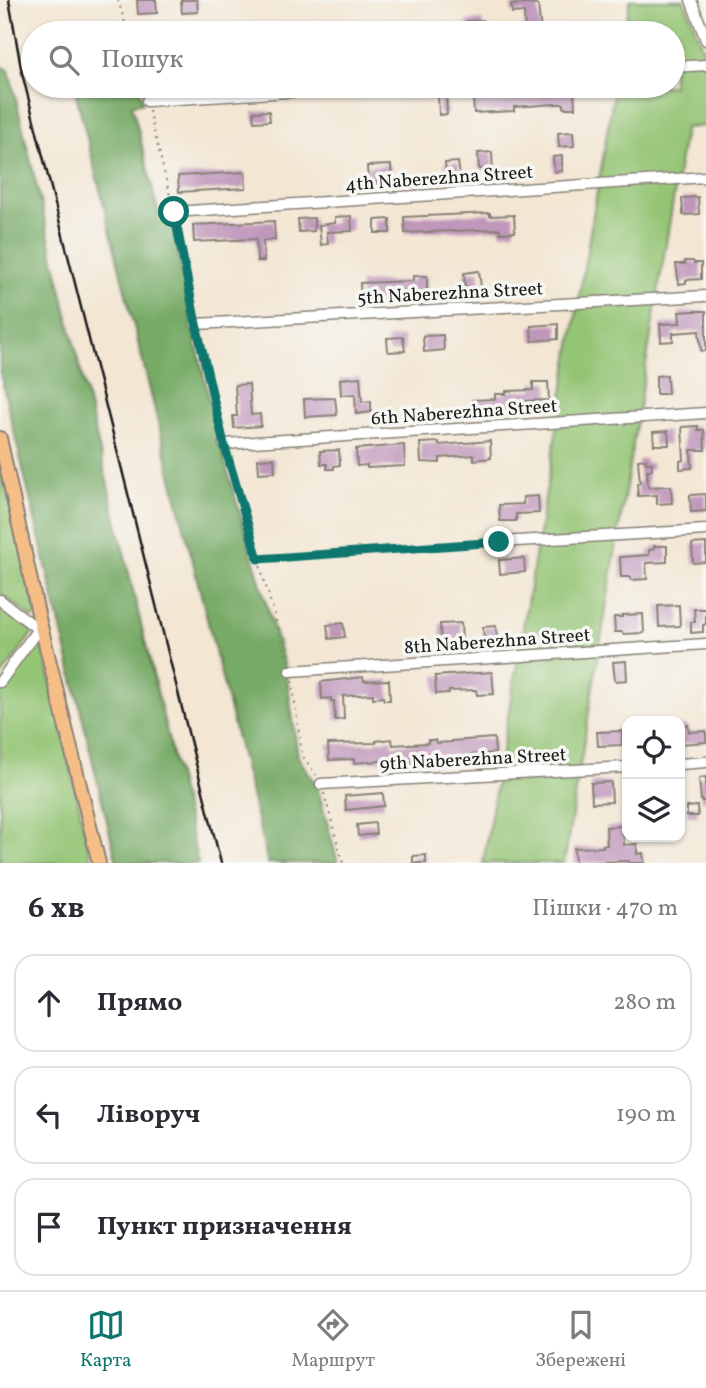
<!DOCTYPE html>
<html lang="uk">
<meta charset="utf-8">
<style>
:root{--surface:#fff;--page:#f7f7f7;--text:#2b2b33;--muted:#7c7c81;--line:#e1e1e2;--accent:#0f766e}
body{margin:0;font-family:Vollkorn,serif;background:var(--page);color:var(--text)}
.controls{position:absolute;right:21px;bottom:21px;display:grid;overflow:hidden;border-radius:14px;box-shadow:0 2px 5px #0004}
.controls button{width:63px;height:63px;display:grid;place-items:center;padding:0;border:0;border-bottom:2px solid var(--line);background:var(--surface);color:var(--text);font:35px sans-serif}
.stop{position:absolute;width:21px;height:21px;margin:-16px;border:5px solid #0f766e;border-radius:50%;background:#fff}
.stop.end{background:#0f766e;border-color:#fff;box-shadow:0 2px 7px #0008}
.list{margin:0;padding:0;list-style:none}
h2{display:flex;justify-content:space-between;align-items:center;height:91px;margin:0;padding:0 28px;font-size:30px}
h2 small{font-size:23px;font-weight:400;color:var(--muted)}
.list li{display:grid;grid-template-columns:46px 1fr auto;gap:21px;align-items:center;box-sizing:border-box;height:98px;margin:0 14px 14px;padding:0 14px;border:2px solid var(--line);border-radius:21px}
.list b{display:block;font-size:26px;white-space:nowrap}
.list em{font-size:23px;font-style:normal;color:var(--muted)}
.icon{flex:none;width:38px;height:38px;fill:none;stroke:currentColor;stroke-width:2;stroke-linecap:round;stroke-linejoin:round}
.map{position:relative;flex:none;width:706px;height:863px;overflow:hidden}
.search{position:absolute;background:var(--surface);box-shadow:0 2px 5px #0004;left:21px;right:21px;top:21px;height:77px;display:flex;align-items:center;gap:18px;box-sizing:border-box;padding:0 24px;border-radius:38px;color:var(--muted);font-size:26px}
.sheet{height:427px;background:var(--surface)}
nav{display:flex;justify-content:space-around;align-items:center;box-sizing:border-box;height:98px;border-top:2px solid var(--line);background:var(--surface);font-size:19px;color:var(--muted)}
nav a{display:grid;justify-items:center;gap:4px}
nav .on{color:var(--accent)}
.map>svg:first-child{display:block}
</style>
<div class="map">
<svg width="706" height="863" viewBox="0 0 706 863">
<rect width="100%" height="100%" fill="#f6f6f2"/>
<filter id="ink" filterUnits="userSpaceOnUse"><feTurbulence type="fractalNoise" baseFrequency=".0143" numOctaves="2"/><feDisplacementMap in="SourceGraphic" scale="14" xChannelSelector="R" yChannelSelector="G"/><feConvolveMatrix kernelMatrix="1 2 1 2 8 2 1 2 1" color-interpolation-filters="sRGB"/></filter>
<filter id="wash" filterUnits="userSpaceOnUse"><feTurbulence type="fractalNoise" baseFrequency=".00686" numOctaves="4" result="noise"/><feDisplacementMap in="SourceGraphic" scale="28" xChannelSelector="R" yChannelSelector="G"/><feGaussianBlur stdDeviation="1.57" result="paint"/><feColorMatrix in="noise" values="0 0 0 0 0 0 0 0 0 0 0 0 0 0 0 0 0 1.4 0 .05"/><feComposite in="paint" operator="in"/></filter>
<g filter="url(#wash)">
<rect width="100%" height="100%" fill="#f3e6d3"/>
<g fill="#94c575" stroke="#587048" stroke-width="2">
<path d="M630 0H684L706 57V126L685 128 564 863H483L615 86H673V33H624Z"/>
<path d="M0 463 37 616 32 618 0 593Z"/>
<path d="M0 605 34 631 0 678Z"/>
<path d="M40 632 92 863H0V687Z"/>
</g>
<g fill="#7a6" stroke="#4a6341" stroke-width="2">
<path d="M0 66 9 70 198 863H117L0 373Z"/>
<path d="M74 86H138L143 102 132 105 159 215 170 213 192 325 220 445 286 671 298 757 317 786 338 863H268Z"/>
</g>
<g id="blocks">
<g fill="#c096bb">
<path d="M137 0H156L157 13 138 14Z"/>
<path d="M181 0H197L198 12 182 13Z"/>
<path d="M522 4 538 5 541 31 525 32 524 12 512 13 511 5Z"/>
<path d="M483 20V33H467V21Z"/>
<path d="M574 91 575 108H564V104H556L514 107V111L474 113 473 97Z"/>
<path d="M446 93 447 114 439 115 438 94Z"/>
<path d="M269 111 270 121 254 122 253 112Z"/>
<path d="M573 132 574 146 559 147 558 133Z"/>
<path d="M492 152 493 172H484V169H479L478 153Z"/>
<path d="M562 156V171L554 172 553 157Z"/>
<path d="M458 162 460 177 446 178 445 163Z"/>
<path d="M391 165 392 181 368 182 367 166Z"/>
<path d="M245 172 246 188 179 192 178 176Z"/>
<path d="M698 197 699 214 683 215 682 198Z"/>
<path d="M490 213V216L514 215 515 232 500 233V229L405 233 404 217Z"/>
<path d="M351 216 352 231 327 232 328 244 321 245 319 225 335 223V217Z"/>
<path d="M314 218V231L299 232 298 219Z"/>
<path d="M390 219V233H375V220Z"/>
<path d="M274 221 275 240 263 241 264 261H257L256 239 194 242 193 225Z"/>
<path d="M685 261H693L694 263H701V279L686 280V283L679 284 676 264H685Z"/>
<path d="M479 271 481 288 465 290 464 273Z"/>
<path d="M413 276H427V291H404V300L361 301 360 283 413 281Z"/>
<path d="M693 311H706V351H701L699 331 673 333V341L661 342 660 324 680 323 679 312Z"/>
<path d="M558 324V339L532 341 531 326Z"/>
<path d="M443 335 444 350 424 352 423 336Z"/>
<path d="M403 337 405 351 388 352 387 338Z"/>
<path d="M667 375 668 394H656V376Z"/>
<path d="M360 377 362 402 371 401V412L356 414 355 394 341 395 340 379Z"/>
<path d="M533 382H548L549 400 527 401V407L486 408V412L472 413V400L495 399V394H506V391L533 390Z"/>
<path d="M249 384 251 415 260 414 261 426 234 428 233 416H237L235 385Z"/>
<path d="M335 398 337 415 305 417 304 399Z"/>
<path d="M698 426V430H704L705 450H691L692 468 680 469V461L684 460 682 427Z"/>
<path d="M668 431 669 445H654L653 432Z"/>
<path d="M490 441 491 458 474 460V455L440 458V463L421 462 420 443 439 442V445Z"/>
<path d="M404 445 405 466 367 468V465L357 466 356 449Z"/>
<path d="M339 450 340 465 334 466V469H327V464H321L320 451Z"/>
<path d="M274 458 275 472 259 473 258 459Z"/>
<path d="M646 459V463H652V470H647L648 487 671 486 672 503 657 504V495L638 496 637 483H640L638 460Z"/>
<path d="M706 494V511L691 512 690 495Z"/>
<path d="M538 496 539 513 516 514V521H500L499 505 523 504V497Z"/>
<path d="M706 543V562L693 563 692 544Z"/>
<path d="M654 546H667V562L646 563 647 579 631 580V577H621L620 557 649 555V550L654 549Z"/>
<path d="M524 558 525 572 500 574 499 560Z"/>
<path d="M679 605 680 626 659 627 658 606Z"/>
<path d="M694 609H706V624L703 625V632L691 633V622H695Z"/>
<path d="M643 614 644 633 623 634 622 632H615L614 617H622V615Z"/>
<path d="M343 623 345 637 329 639 327 625Z"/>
<path d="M461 623 462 644 441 646 440 624Z"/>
<path d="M496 626 497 640H484L483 627Z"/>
<path d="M626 661 627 680 615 681 613 662Z"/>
<path d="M492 672 494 694 477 695 476 690 449 691V693L436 694 435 676Z"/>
<path d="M363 677 364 681 389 680 390 700H384L383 697 373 698V694L343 696 344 719 335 720 334 701H331V698L322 699 321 682Z"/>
<path d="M680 725H688L689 732 706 731V742L680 744Z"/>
<path d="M622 731V745L598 746 597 732Z"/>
<path d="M494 738 495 753 471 755V757L404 762V759L354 763V759L329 760 328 744 376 743V741L392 739 393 745 428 743V740H436L437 743 452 742V741Z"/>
<path d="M706 777V801H701L699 778Z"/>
<path d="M611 782 612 802 592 803 591 783Z"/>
<path d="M383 793 384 806 346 810 345 796Z"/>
<path d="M697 806 698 816H687V807Z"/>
<path d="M375 823 376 834 358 836 357 825Z"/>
<path d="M623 826 624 845 637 844V854L643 853 644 863H629V861L575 863 574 848 603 847V845H607L606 827Z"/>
<path d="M426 855V863H413V856Z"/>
</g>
</g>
</g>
<g filter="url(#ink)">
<use href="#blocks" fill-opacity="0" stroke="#888178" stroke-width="2"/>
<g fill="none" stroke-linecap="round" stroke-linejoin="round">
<defs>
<g id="minor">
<path d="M691 0 706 40"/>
<path d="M673 67 706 65"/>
<path d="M147 101 380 86"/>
<path d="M174 212 706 177"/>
<path d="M196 324 706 296"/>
<path d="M224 444 706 413"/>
<path d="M499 542 706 530"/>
<path d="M0 600 38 629"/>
<path d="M290 671 706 644"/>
<path d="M0 682 38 629 39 621"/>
<path d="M680 764 706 762"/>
<path d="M321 784 627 767"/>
</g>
<path id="major" d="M0 438 39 618 99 863"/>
</defs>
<use href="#minor" stroke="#888178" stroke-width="13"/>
<use href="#major" stroke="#888178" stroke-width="16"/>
<g stroke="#888178" stroke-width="2" stroke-dasharray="2 5" stroke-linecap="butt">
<path d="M118 0 128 33"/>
<path d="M143 86 144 92"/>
<path d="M149 111 172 204"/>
<path d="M175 220 194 314"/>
<path d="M198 333 223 436"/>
<path d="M227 452 288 662"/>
<path d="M260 559 491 543"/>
<path d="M292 681 302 755 316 775"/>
<path d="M324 793 343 863"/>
</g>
<use href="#minor" stroke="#fff" stroke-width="10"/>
<use href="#major" stroke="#f6be87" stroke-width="12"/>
<path stroke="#1c1c1c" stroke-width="2.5" d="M9 0 22 73 221 863"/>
</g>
</g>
<g fill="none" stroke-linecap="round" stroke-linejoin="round" filter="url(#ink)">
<path stroke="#0f766e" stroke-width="9" d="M174 212 196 324 224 444 258 559 499 542"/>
</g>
<g text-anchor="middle" stroke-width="7" stroke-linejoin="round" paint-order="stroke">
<g font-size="19" fill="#1c1c1c" stroke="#f6f6f2">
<text transform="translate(439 177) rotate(-4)" y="7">4th Naberezhna Street</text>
<text transform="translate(450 292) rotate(-3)" y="7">5th Naberezhna Street</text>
<text transform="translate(464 411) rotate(-4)" y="7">6th Naberezhna Street</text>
<text transform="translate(497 640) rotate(-4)" y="7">8th Naberezhna Street</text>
<text transform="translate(473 758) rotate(-3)" y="7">9th Naberezhna Street</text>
</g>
</g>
</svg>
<div class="controls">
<button><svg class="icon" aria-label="locate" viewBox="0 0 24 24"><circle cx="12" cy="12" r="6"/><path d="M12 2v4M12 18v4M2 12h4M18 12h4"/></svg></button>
<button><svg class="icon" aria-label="layers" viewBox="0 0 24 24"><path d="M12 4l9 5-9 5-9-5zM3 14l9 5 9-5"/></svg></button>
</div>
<div class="stop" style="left:174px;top:212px"></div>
<div class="stop end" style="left:499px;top:542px"></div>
<div class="search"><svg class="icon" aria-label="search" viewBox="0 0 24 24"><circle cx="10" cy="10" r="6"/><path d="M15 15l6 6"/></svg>Пошук</div>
</div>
<section class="sheet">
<h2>6 хв<small>Пішки · 470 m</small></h2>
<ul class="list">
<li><svg class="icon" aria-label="ahead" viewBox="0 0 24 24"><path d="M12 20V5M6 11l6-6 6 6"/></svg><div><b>Прямо</b></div><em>280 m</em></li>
<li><svg class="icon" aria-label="left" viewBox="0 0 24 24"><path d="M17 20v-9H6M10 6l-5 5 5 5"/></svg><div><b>Ліворуч</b></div><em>190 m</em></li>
<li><svg class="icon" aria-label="arrive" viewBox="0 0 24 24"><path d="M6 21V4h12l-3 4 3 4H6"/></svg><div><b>Пункт призначення</b></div></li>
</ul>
</section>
<nav>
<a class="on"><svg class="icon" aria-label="map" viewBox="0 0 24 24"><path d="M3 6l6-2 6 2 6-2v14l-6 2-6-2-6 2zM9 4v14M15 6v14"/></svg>Карта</a>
<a><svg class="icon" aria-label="directions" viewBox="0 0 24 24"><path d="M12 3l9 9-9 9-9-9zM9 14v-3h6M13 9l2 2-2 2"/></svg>Маршрут</a>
<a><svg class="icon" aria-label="saved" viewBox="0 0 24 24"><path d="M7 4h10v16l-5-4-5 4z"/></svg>Збережені</a>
</nav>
